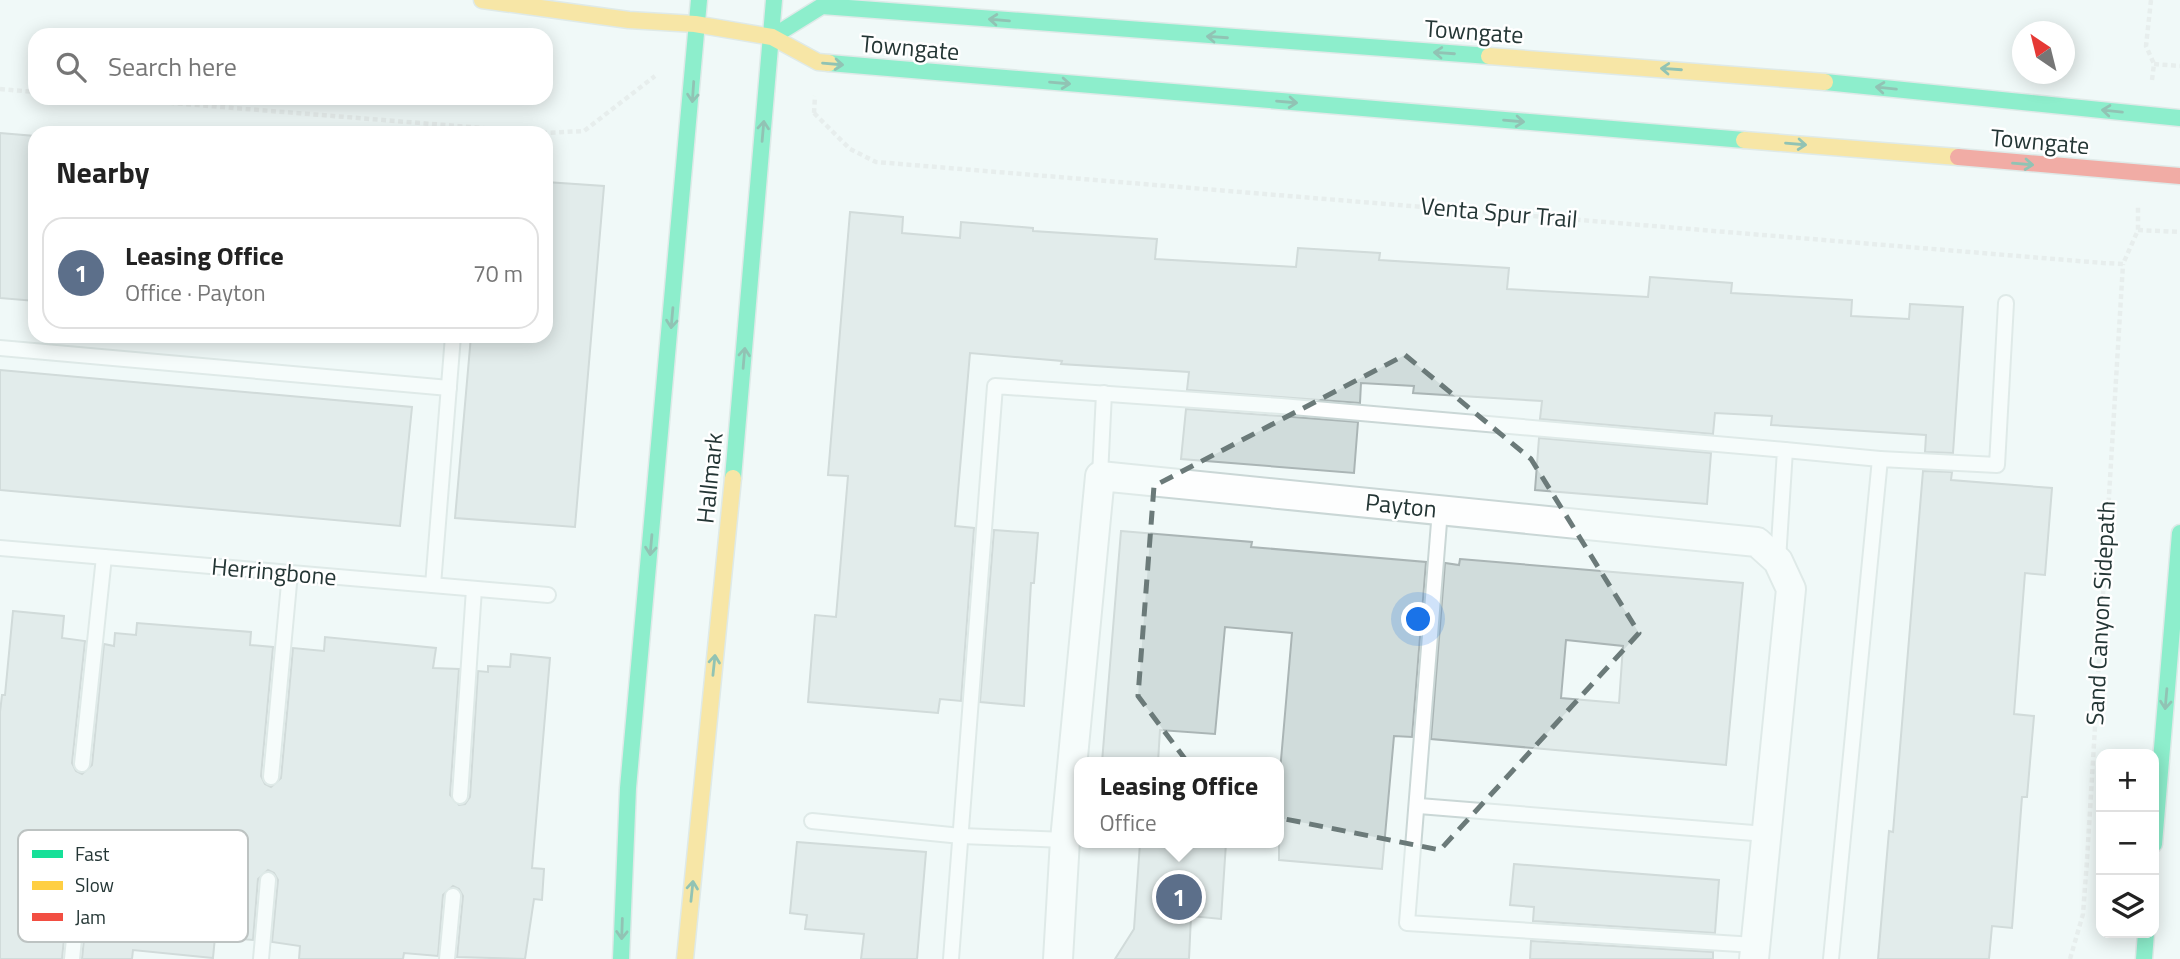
<!DOCTYPE html>
<meta charset="utf-8">
<style>
:root{--surface:#fff;--page:#f6f6f6;--text:#222;--muted:#767676;--line:#e0e0e0;--accent:#6b7a79}
body{margin:0;font-family:"Titillium Web",sans-serif;background:var(--page);color:var(--text)}
.controls{position:absolute;right:21px;bottom:21px;display:grid;overflow:hidden;border-radius:14px;box-shadow:0 4px 18px #0003}
.controls button{width:63px;height:63px;display:grid;place-items:center;padding:0;border:0;border-bottom:2px solid var(--line);background:var(--surface);color:var(--text);font:35px sans-serif}
.compass{position:absolute;left:2012px;top:21px;width:63px;height:63px;border-radius:50%;background:var(--surface);box-shadow:0 4px 18px #0003;rotate:325deg}
.you{position:absolute;left:1419px;top:620px;width:24px;height:24px;margin:-18px;border:5px solid #fff;border-radius:50%;background:#1a73e8;box-shadow:0 0 0 10px #1a73e833}
.badge{display:grid;place-items:center;width:46px;height:46px;border-radius:50%;background:var(--accent);color:#fff;font-size:23px;font-weight:700}
.pin{position:absolute;translate:-50% -50%;border:4px solid #fff;box-shadow:0 2px 7px #0006}
.popup{position:absolute;left:1074px;top:757px;width:210px;height:91px;box-sizing:border-box;display:grid;place-content:center;border-radius:14px;background:var(--surface);filter:drop-shadow(0 2px 5px #0005);font-size:23px;white-space:nowrap;color:var(--muted)}
.popup b{font-size:26px;color:var(--text)}
.popup::after{content:'';position:absolute;left:50%;top:100%;margin-left:-14px;border:14px solid transparent;border-top-color:var(--surface)}
.list{margin:0;padding:0;list-style:none}
h2{display:flex;justify-content:space-between;align-items:center;height:91px;margin:0;padding:0 28px;font-size:30px}
h2 small{font-size:23px;font-weight:400;color:var(--muted)}
.list li{display:grid;grid-template-columns:46px 1fr auto;gap:21px;align-items:center;box-sizing:border-box;height:112px;margin:0 14px 14px;padding:0 14px;border:2px solid var(--line);border-radius:21px}
.list b{display:block;font-size:26px;white-space:nowrap}
.list p{margin:0;font-size:23px;white-space:nowrap;color:var(--muted)}
.list em{font-size:23px;font-style:normal;color:var(--muted)}
.icon{flex:none;width:38px;height:38px;fill:none;stroke:currentColor;stroke-width:2;stroke-linecap:round;stroke-linejoin:round}
.map{position:relative;flex:none;width:2180px;height:959px;overflow:hidden}
.search{position:absolute;background:var(--surface);box-shadow:0 4px 18px #0003;left:28px;top:28px;width:525px;height:77px;display:flex;align-items:center;gap:18px;box-sizing:border-box;padding:0 24px;border-radius:21px;color:var(--muted);font-size:26px}
.panel{position:absolute;background:var(--surface);box-shadow:0 4px 18px #0003;left:28px;top:126px;width:525px;height:217px;border-radius:21px}
.map>svg:first-child{display:block}
</style>
<div class="map">
<svg width="2180" height="959" viewBox="0 0 2180 959">
<rect width="100%" height="100%" fill="#f0f9f8"/>
<g fill="#d0dcdb" stroke="#aab5b5" stroke-width="2" fill-rule="evenodd">
<path d="M0 133 35 136V301L0 298Z"/>
<path d="M546 182 604 186 575 527 455 518 471 336H546Z"/>
<path d="M850 212 903 217 902 233 960 238 961 222 1033 228V231L1157 239 1155 259 1296 267 1298 248 1380 253 1379 260 1509 268 1507 289 1648 297 1650 277 1732 283 1731 293 1852 300 1851 316 1909 319 1910 304 1963 307 1953 453 1925 452 1926 435 1771 425 1772 416 1715 413 1713 434 1540 419 1542 401 1413 393 1414 386 1361 383 1360 403 1187 390 1189 372 1061 364 1062 361 970 353 955 526 974 528 961 701 940 699 938 713 808 702 815 615 836 617 848 476 828 475Z"/>
<path d="M0 370 412 407 400 526 0 490Z"/>
<path d="M1186 409 1358 422 1354 473 1181 459Z"/>
<path d="M1539 438 1711 453 1707 504 1535 490Z"/>
<path d="M1923 471 1952 472 1951 480 2052 488 2045 575 2025 573 2014 714 2034 716 2027 797H2022L2012 928 1992 926 1989 959H1878L1889 831 1893 832Z"/>
<path d="M994 530 1038 533 1034 583H1031L1024 706 980 702Z"/>
<path d="M1121 531 1252 542 1251 547 1426 562 1412 737 1394 736 1382 869 1279 860V783L1292 633 1225 627 1215 734 1160 730 1158 762H1102Z"/>
<path d="M1460 559 1743 583 1726 765 1431 739 1445 563 1459 565ZM1566 640 1623 646 1619 703 1561 698Z"/>
<path d="M13 611 64 616 62 638 85 641 72 763 76 771 82 774 92 765 104 644 114 646 115 633 136 635 137 623 251 632 250 645 273 647 261 776 265 784 271 787 281 778 293 648 324 651 325 637 436 648 433 668 459 669 450 795 459 805 465 804 470 797 478 671 488 672V666L510 667 511 654 550 658 532 868 544 869 542 900 534 899 525 959 457 957 463 896 459 889 453 886 443 895 438 956 404 953 403 959H299L300 946 272 942 278 880 274 873 268 870 258 879 253 940 215 937 213 958 133 950 132 959H82L91 869 87 861 81 858 71 867 62 959H0V712L2 695H5Z"/>
<path d="M797 842 926 852 917 959H861L864 934 805 929 807 915 790 913Z"/>
<path d="M1140 843H1226L1221 919 1191 916 1189 959H1115L1134 929Z"/>
<path d="M1514 864 1719 880 1715 933 1533 921 1534 907 1510 905Z"/>
<path d="M1531 941 1713 952V959H1530Z"/>
</g>
<g fill="none" stroke-linecap="round" stroke-linejoin="round">
<defs>
<g id="lane">
<path d="M0 348 449 388"/>
<path d="M1785 450 1880 459"/>
<path d="M1100 476 1104 393"/>
<path d="M1440 510 1407 923 1755 945"/>
<path d="M0 548 548 595"/>
<path d="M433 585 453 336"/>
<path d="M82 764 104 557"/>
<path d="M271 777 290 573"/>
<path d="M460 796 474 589"/>
<path d="M1419 806 1766 834"/>
<path d="M812 821 961 836 1065 840"/>
<path d="M72 959 81 868"/>
<path d="M261 959 268 880"/>
<path d="M447 959 453 896"/>
<path d="M951 959 995 386 1281 406 1785 450 1778 560"/>
<path d="M1831 959 1880 459 1997 465 2006 303"/>
</g>
<path id="street" d="M1058 959 1065 840 1100 476 1757 542 1778 561 1791 589 1754 959"/>
<g id="fast">
<path d="M772 37 822 6 1489 56"/>
<path d="M829 63 1744 140"/>
<path d="M1825 82 2180 118"/>
<path d="M733 478 774 0"/>
<path d="M2154 844 2180 533"/>
<path d="M621 959 628 788 699 0"/>
<path d="M2144 959 2146 933"/>
</g>
<g id="slow">
<path d="M482 0 629 20 695 24 772 37 818 62 829 63"/>
<path d="M1489 56 1825 82"/>
<path d="M1744 140 1958 157"/>
<path d="M685 959 733 478"/>
</g>
<path id="jam" d="M1958 157 2180 176"/>
</defs>
<use href="#lane" stroke="#cad7d6" stroke-width="18"/>
<use href="#street" stroke="#cad7d6" stroke-width="32"/>
<use href="#fast" stroke="#cad7d6" stroke-width="19"/>
<use href="#slow" stroke="#cad7d6" stroke-width="19"/>
<use href="#jam" stroke="#cad7d6" stroke-width="19"/>
<g stroke="#dce0e0" stroke-width="4.5" stroke-dasharray="5 3.5" stroke-linecap="butt">
<path d="M2151 0 2146 46 2154 64"/>
<path d="M2154 64 2180 66"/>
<path d="M2152 80 2154 64"/>
<path d="M0 89 35 92"/>
<path d="M110 98 544 133 584 131 655 76"/>
<path d="M814 113 850 149 876 162 2103 263 2123 264 2138 230V207"/>
<path d="M814 113 815 96"/>
<path d="M2138 230 2180 232"/>
<path d="M2070 959 2083 914 2087 860 2123 264"/>
</g>
<use href="#lane" stroke="#fdfefe" stroke-width="14"/>
<use href="#street" stroke="#fdfefe" stroke-width="28"/>
<use href="#fast" stroke="#16e098" stroke-width="16"/>
<use href="#slow" stroke="#ffcf43" stroke-width="16"/>
<use href="#jam" stroke="#f24e42" stroke-width="16"/>
</g>
<defs><path id="oneway-shaft" d="M-6 0H5M1.5-3L5.5 0L1.5 3" fill="none" stroke-width="1.6" stroke-linecap="round" stroke-linejoin="round" transform="scale(1.75)"/></defs>
<g stroke="#1e8262">
<use href="#oneway-shaft" transform="translate(999 20) rotate(-175)"/>
<use href="#oneway-shaft" transform="translate(1217 37) rotate(-176)"/>
<use href="#oneway-shaft" transform="translate(1444 53) rotate(-176)"/>
<use href="#oneway-shaft" transform="translate(833 64) rotate(5)"/>
<use href="#oneway-shaft" transform="translate(1671 69) rotate(-176)"/>
<use href="#oneway-shaft" transform="translate(1060 83) rotate(5)"/>
<use href="#oneway-shaft" transform="translate(1886 88) rotate(-174)"/>
<use href="#oneway-shaft" transform="translate(693 92) rotate(94)"/>
<use href="#oneway-shaft" transform="translate(1287 102) rotate(5)"/>
<use href="#oneway-shaft" transform="translate(2112 111) rotate(-174)"/>
<use href="#oneway-shaft" transform="translate(1514 121) rotate(5)"/>
<use href="#oneway-shaft" transform="translate(763 131) rotate(-85)"/>
<use href="#oneway-shaft" transform="translate(1796 144) rotate(5)"/>
<use href="#oneway-shaft" transform="translate(2023 164) rotate(5)"/>
<use href="#oneway-shaft" transform="translate(672 318) rotate(95)"/>
<use href="#oneway-shaft" transform="translate(744 358) rotate(-85)"/>
<use href="#oneway-shaft" transform="translate(651 545) rotate(95)"/>
<use href="#oneway-shaft" transform="translate(714 665) rotate(-84)"/>
<use href="#oneway-shaft" transform="translate(2166 699) rotate(95)"/>
<use href="#oneway-shaft" transform="translate(692 891) rotate(-84)"/>
<use href="#oneway-shaft" transform="translate(622 929) rotate(92)"/>
</g>
<path d="M0 0H2180V959H0ZM1405 355 1531 459 1639 633 1440 850 1220 806 1138 696 1154 486Z" fill="#f0f9f8" fill-opacity=".55" fill-rule="evenodd"/>
<path fill="none" stroke="#6b7a79" stroke-width="5" stroke-dasharray="14 9" stroke-linejoin="round" d="M1405 355 1531 459 1639 633 1440 850 1220 806 1138 696 1154 486Z"/>
<g text-anchor="middle" stroke-width="5" stroke-linejoin="round" paint-order="stroke">
<g font-size="24" fill="#243635" stroke="#fff">
<text transform="translate(1474 32) rotate(4)" y="8">Towngate</text>
<text transform="translate(910 48) rotate(5)" y="8">Towngate</text>
<text transform="translate(2040 142) rotate(5)" y="8">Towngate</text>
<text transform="translate(1499 213) rotate(5)" y="8">Venta Spur Trail</text>
<text transform="translate(710 478) rotate(-84)" y="8">Hallmark</text>
<text transform="translate(1401 506) rotate(6)" y="8">Payton</text>
<text transform="translate(274 572) rotate(5)" y="8">Herringbone</text>
<text transform="translate(2101 613) rotate(-87)" y="8">Sand Canyon Sidepath</text>
</g>
</g>
<rect x="18" y="830" width="230" height="112" rx="10" fill="#fff" stroke="#bdc3c2" stroke-width="2"/>
<rect x="32" y="850" width="31" height="8" fill="#16e098"/>
<rect x="32" y="881" width="31" height="9" fill="#ffcf43"/>
<rect x="32" y="913" width="31" height="8" fill="#f24e42"/>
<g font-size="19" fill="#243635">
<text x="75" y="861">Fast</text>
<text x="75" y="892">Slow</text>
<text x="75" y="924">Jam</text>
</g>
</svg>
<div class="controls">
<button>+</button>
<button>−</button>
<button><svg class="icon" aria-label="layers" viewBox="0 0 24 24"><path d="M12 4l9 5-9 5-9-5zM3 14l9 5 9-5"/></svg></button>
</div>
<svg class="compass" viewBox="-18 -18 36 36"><path d="M0-13l5 13h-10z" fill="#e53935"/><path d="M0 13l5-13h-10z" fill="#767676"/></svg>
<div class="you"></div>
<div class="pin badge" style="left:1179px;top:897px;background:#5c6f8a">1</div>
<div class="popup"><b>Leasing Office</b>Office</div>
<div class="search"><svg class="icon" aria-label="search" viewBox="0 0 24 24"><circle cx="10" cy="10" r="6"/><path d="M15 15l6 6"/></svg>Search here</div>
<section class="panel">
<h2>Nearby<small></small></h2>
<ul class="list">
<li><span class="badge" style="background:#5c6f8a">1</span><div><b>Leasing Office</b><p>Office · Payton</p></div><em>70 m</em></li>
</ul>
</section>
</div>
